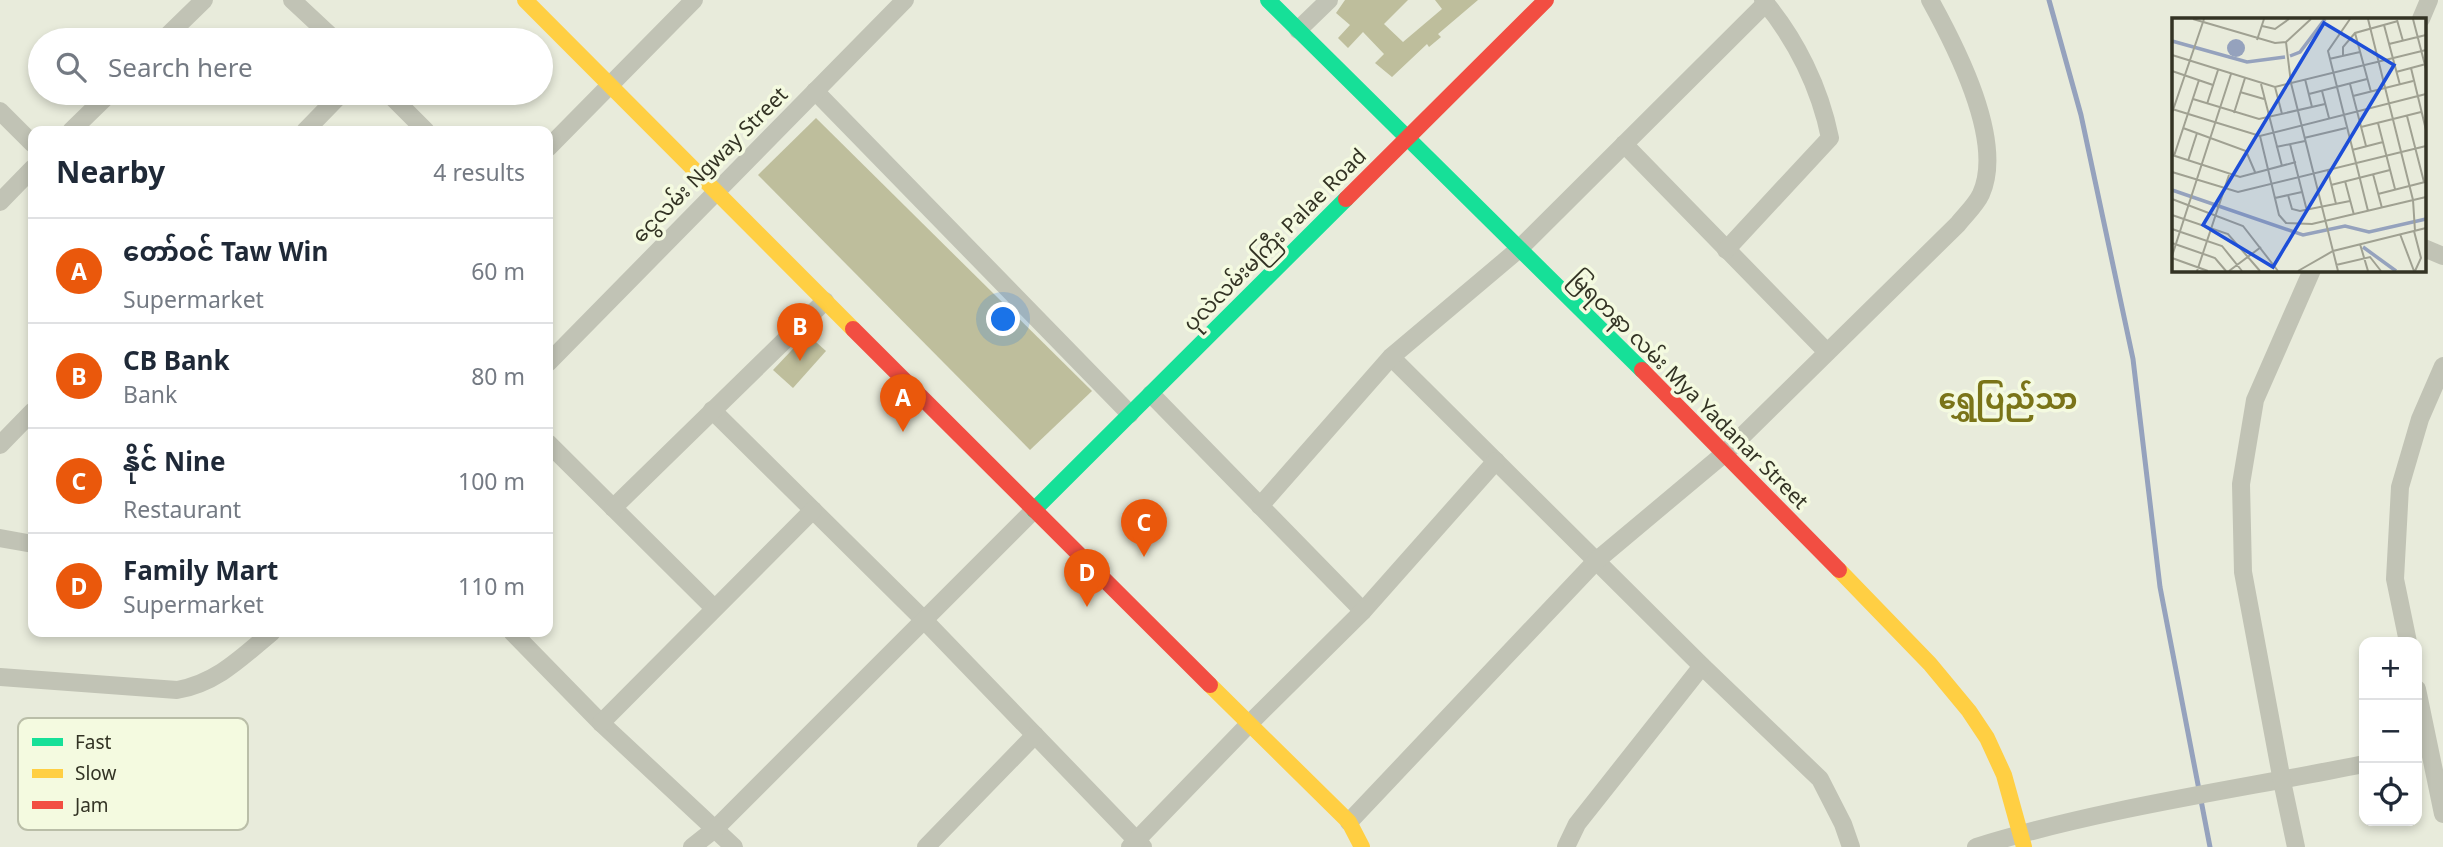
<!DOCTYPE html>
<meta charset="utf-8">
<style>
:root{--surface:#fff;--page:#f2f2f3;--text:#1f2937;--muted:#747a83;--line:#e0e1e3;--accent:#ea580c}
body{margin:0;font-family:"Noto Sans","Noto Sans Myanmar",sans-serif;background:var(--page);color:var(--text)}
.controls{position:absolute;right:21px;bottom:21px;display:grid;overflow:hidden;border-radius:14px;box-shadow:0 4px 10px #0003}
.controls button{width:63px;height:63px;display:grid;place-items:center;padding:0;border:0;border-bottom:2px solid var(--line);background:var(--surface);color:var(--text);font:35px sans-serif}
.you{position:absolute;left:1004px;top:320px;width:24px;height:24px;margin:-18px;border:5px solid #fff;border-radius:50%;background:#1a73e8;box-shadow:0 0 0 10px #1a73e833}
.badge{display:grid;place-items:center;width:46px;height:46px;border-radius:50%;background:var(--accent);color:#fff;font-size:23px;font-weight:700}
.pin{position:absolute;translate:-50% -58px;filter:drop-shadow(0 2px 4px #0008)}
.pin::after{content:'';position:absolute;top:37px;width:24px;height:21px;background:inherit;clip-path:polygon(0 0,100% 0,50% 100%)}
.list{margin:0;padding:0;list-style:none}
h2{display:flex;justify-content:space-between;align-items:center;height:91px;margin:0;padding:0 28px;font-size:30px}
h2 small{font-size:23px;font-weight:400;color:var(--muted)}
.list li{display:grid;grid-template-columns:46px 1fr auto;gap:21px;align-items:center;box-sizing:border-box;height:105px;padding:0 28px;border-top:2px solid var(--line)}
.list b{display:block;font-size:26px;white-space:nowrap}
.list p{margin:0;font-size:23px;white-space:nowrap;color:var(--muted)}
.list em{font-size:23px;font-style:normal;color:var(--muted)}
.icon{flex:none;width:38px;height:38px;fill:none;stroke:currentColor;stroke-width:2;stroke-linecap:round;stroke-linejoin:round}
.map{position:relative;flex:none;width:2443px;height:847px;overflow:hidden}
.search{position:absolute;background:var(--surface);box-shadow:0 4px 10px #0003;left:28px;top:28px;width:525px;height:77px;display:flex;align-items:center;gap:18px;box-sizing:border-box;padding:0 24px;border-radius:38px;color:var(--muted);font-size:26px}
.panel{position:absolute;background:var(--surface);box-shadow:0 4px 10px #0003;left:28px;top:126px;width:525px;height:511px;border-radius:14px}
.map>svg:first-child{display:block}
</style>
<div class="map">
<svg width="2443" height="847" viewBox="0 0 2443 847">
<rect width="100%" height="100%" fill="#e8ebdb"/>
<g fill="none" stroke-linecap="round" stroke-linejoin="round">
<path stroke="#95a2bd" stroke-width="5" d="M2049 0 2081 115 2133 359 2160 587 2210 847"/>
</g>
<g fill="#bebe9c">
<path d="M1345 0H1408L1384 24 1403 42 1442 9 1435 0H1478L1438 34 1441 37 1429 47 1427 44 1392 77 1375 63 1384 54 1363 32 1348 48 1338 38 1350 25 1336 13Z"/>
<path d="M816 118 1092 391 1030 450 758 175Z"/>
<path d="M807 334 826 351 793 388 773 370Z"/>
</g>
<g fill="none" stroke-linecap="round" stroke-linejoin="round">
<g stroke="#c1c3b5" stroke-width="18">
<path d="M292 0 335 40"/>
<path d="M2421 19 2429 0"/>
<path d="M1298 30 1329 0"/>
<path d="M163 40 204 0"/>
<path d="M815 91 1130 414"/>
<path d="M388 93 426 131"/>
<path d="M0 111 33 144"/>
<path d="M71 131 110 93"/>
<path d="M305 131 342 93"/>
<path d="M1624 144 1827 352"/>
<path d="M548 148 694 0"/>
<path d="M0 202 33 168"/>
<path d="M2424 248 2443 256"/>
<path d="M1726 250 1830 138C1820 88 1796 39 1763 0"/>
<path d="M1391 357 1702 666 1820 779 1843 824 1851 847"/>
<path d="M548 363 905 0"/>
<path d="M1151 394 1363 611"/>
<path d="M712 410 924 620 1143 847"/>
<path d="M548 443 714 608"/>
<path d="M0 445 33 411"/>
<path d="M1260 506 1391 357 1519 249 1766 3"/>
<path d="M613 508 825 301"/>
<path d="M0 538 33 544"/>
<path d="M512 632 601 723 734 847"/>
<path d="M2408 642 2395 579 2400 487 2420 419 2443 366"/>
<path d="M0 677 177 690C217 683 242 657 272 632"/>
<path d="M2417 689 2443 814"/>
<path d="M601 723 813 510"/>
<path d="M1349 822 1596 561 1725 453 1958 224C1965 215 1976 205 1981 194 2005 141 1956 47 1930 0"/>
<path d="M692 847 716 828 1034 510"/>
<path d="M926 847 1035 735"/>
<path d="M1130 847 1250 723 1363 611 1496 461"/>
<path d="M1566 847 1577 824 1702 666"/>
<path d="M1976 847C2102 808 2235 790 2364 764"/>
<path d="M2296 847 2282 781 2243 572 2241 484 2255 400 2312 270"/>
</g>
<g stroke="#16e098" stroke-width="16">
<path d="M1268 0 1642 370"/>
<path d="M1034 510 1346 199"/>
</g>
<g stroke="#ffcf43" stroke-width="16">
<path d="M525 0 853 329"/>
<path d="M1839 570 1930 664 1969 711 1987 738 2004 775 2024 847"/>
<path d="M1210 685 1349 822 1362 847"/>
</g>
<g stroke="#f24e42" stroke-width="16">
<path d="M1346 199 1546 0"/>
<path d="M853 329 1210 685"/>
<path d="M1642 370 1839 570"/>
</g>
</g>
<g text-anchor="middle" stroke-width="7" stroke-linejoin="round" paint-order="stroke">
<g font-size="21" fill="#333324" stroke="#f4fae0">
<text transform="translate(710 165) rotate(-45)" y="7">ငွေလမ်း Ngway Street</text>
<text transform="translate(1275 240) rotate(-45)" y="7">ပုလဲလမ်းမကြီး Palae Road</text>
<text transform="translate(1689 390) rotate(45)" y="7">မြရတနာ လမ်း Mya Yadanar Street</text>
</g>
<g font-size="28" font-weight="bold" fill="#7a7418" stroke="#f4fae0">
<text x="2008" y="409">ရွှေပြည်သာ</text>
</g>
</g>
<g transform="translate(2172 18)">
<rect width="254" height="254" fill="#e8ebdb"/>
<path d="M55 30a9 9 0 1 1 18 0a9 9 0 1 1-18 0Z" fill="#95a2bd"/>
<path fill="none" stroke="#95a2bd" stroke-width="3.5" d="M0 23 75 44 113 39M118 38 128 34 153 1M0 172 131 217 173 208 197 214 254 201M191 229 224 253"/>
<path fill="none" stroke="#a0a192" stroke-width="2" d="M21 1 103 25 114 24 139 1M178 1 156 33 196 193M196 1 241 182 243 213M241 1 254 51M225 2 231 23M212 7 228 67M90 8 103 11 117 1M183 15 199 74M85 22 92 1M114 24 119 65 166 253M217 26 254 17M0 37 103 69 254 32M171 38V29L183 15 226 3M157 41 188 34M239 50 254 112M0 53 41 67M224 54 254 46M133 61 140 89M89 66 110 148M178 66 194 128M103 69 110 96M150 73 157 100M68 74 92 81M137 76 195 61M181 78 241 63M21 81 87 101 153 86M35 86 46 52M0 91 88 118 254 76M0 95 32 1M62 95 73 60M235 98 252 164M206 105 223 171M189 109 249 94M11 110 74 133 83 154M88 118 107 197 114 205 140 206 254 179M132 120 174 110M118 126 135 193M104 129 133 123M180 132 211 124M0 137 68 159 124 144M2 138 27 62M16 143 25 115M156 153 164 186M0 154 66 174 254 128M201 156 210 190M173 163 182 197M159 167 218 152M206 176 253 164M116 177 120 191 128 193 178 183M103 180 130 174M0 181 71 208 106 253M0 197 56 216 88 253M0 211 50 228 70 253M242 213 249 240 243 253M228 216 242 253M0 225 43 240 54 253M188 226 196 253M0 238 59 56M0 240 36 253M164 247 198 239 209 253M25 253 57 157M57 253 89 229M126 253 161 233 254 210"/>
<path fill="#1d4ed8" fill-opacity="0.15" stroke="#1d4ed8" stroke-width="3.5" d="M152 5 222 47 101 249 31 207Z"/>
<rect width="254" height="254" fill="none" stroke="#333324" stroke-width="3.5"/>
</g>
<rect x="18" y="718" width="230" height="112" rx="10" fill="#f4fae0" stroke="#babea8" stroke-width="2"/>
<rect x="32" y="738" width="31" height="8" fill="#16e098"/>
<rect x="32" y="769" width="31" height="9" fill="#ffcf43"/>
<rect x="32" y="801" width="31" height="8" fill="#f24e42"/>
<g font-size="19" fill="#333324">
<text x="75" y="749">Fast</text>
<text x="75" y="780">Slow</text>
<text x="75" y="812">Jam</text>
</g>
</svg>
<div class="controls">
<button>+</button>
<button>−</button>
<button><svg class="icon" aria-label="locate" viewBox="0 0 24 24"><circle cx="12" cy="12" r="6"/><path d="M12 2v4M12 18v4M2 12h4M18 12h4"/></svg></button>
</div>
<div class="you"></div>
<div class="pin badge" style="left:903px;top:432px">A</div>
<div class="pin badge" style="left:800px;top:361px">B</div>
<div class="pin badge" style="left:1144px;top:557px">C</div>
<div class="pin badge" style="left:1087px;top:607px">D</div>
<div class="search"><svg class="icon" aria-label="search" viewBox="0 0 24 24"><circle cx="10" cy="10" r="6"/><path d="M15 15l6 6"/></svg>Search here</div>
<section class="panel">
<h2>Nearby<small>4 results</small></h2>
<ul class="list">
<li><span class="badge">A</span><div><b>တော်ဝင် Taw Win</b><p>Supermarket</p></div><em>60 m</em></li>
<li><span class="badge">B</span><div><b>CB Bank</b><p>Bank</p></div><em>80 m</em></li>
<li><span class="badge">C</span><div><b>နိုင် Nine</b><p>Restaurant</p></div><em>100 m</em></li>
<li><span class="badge">D</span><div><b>Family Mart</b><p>Supermarket</p></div><em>110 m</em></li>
</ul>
</section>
</div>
